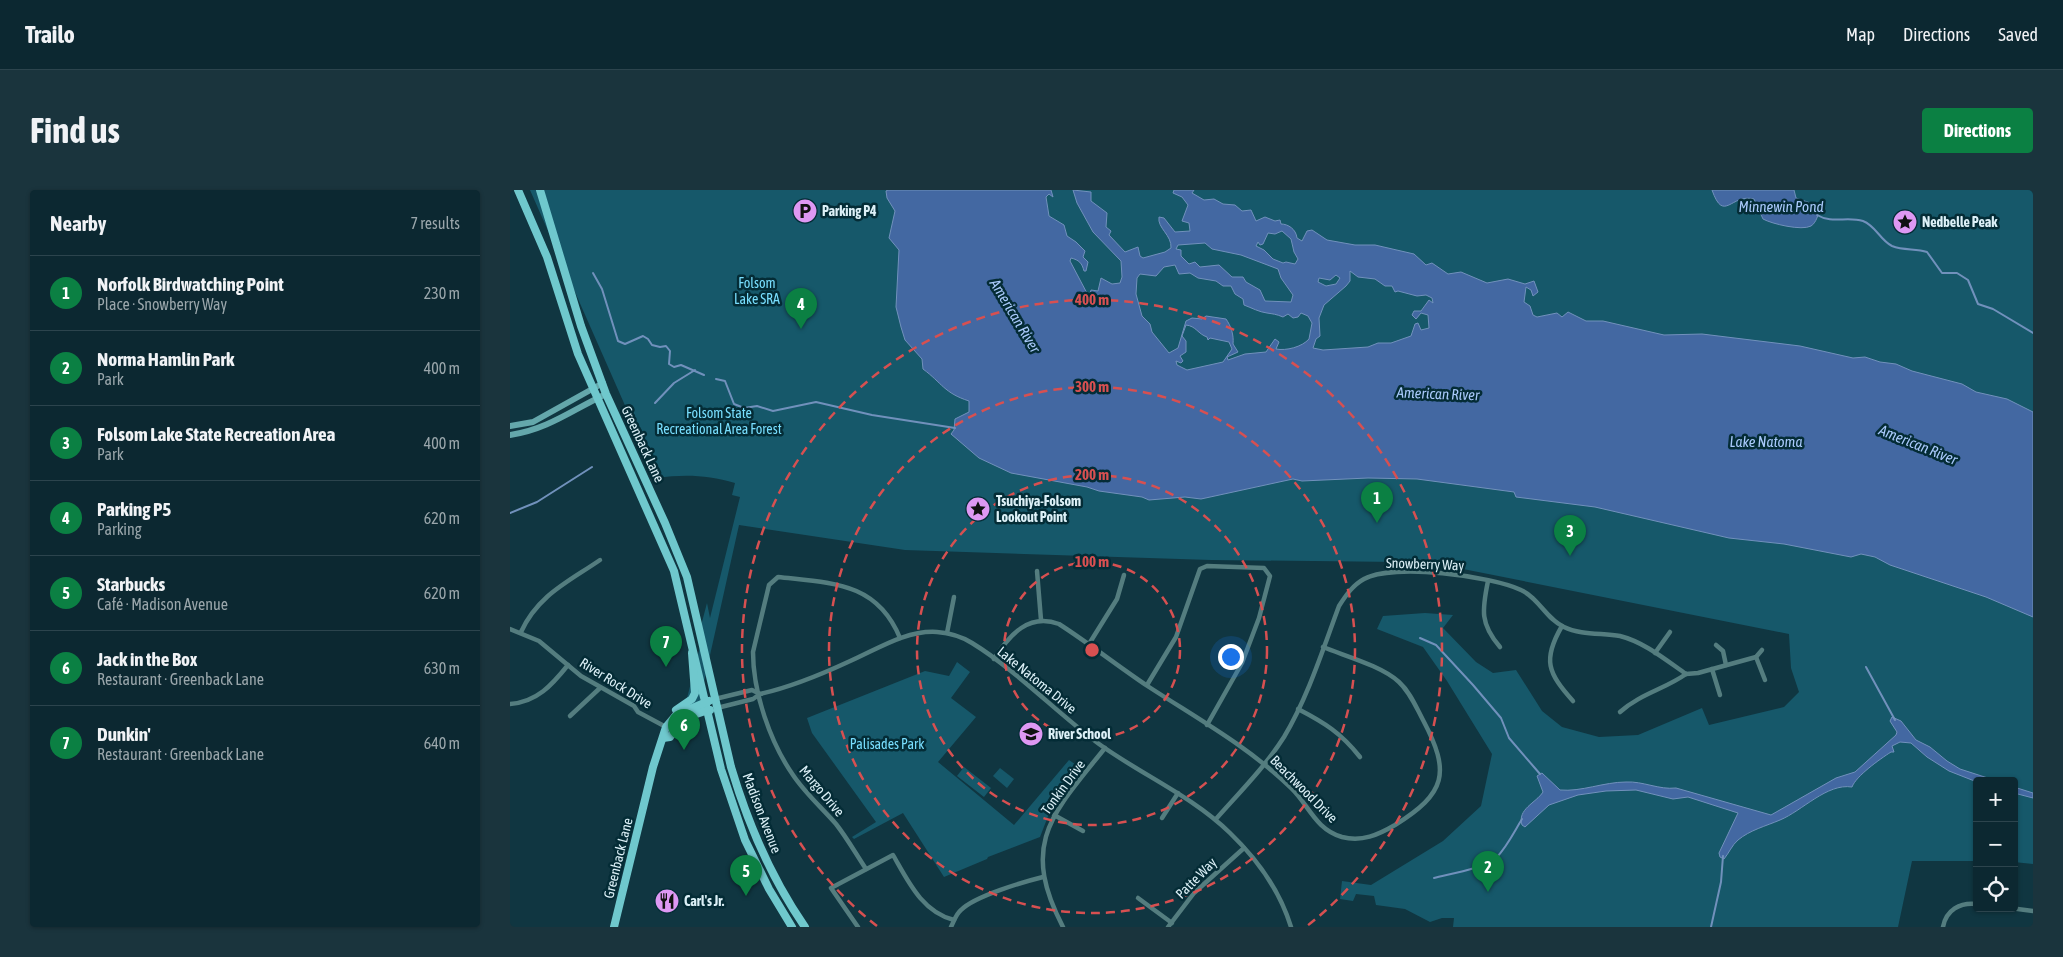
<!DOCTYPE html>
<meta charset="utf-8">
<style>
:root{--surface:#0c2831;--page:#1a343d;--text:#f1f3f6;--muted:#9aa6ab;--line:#2c444d;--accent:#0b8043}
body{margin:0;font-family:"Asap Condensed",sans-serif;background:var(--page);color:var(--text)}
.controls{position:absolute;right:15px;bottom:15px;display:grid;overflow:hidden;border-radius:5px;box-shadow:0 1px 4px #0004}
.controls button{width:45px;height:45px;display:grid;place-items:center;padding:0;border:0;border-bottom:1px solid var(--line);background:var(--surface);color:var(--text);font:25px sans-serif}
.you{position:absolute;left:720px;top:466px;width:18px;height:18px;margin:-12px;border:4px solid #fff;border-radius:50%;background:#1a73e8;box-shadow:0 0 0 8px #1a73e833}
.badge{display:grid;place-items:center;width:32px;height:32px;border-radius:50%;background:var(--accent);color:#fff;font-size:16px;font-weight:700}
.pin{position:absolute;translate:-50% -41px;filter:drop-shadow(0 1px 2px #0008)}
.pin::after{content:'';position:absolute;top:26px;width:18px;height:15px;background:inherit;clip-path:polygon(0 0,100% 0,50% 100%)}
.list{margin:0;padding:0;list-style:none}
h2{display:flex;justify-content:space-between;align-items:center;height:65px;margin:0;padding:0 20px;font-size:21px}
h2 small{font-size:16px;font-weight:400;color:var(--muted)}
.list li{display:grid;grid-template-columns:32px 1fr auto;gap:15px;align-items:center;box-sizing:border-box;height:75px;padding:0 20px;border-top:1px solid var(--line)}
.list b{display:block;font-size:19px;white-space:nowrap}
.list p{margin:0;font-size:16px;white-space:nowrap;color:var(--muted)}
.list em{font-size:16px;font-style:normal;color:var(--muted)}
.icon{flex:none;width:28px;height:28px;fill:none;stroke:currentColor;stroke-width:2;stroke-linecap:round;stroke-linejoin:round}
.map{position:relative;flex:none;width:1523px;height:737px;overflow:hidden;border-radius:5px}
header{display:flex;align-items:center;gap:30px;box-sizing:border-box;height:70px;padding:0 25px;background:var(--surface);border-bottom:1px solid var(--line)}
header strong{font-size:24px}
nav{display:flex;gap:28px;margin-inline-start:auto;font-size:18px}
.intro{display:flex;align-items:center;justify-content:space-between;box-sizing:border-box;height:120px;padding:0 30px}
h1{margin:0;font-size:35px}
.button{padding:12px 22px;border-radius:5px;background:var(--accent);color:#fff;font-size:18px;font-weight:700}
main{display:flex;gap:30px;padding:0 30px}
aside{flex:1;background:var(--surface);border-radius:5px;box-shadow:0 1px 4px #0004}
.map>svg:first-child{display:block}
</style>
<header>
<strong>Trailo</strong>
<nav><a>Map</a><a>Directions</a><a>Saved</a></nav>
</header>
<div class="intro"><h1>Find us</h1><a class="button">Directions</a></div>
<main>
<aside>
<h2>Nearby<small>7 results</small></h2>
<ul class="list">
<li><span class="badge">1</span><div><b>Norfolk Birdwatching Point</b><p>Place · Snowberry Way</p></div><em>230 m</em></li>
<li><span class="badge">2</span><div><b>Norma Hamlin Park</b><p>Park</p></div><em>400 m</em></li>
<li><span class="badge">3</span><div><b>Folsom Lake State Recreation Area</b><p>Park</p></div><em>400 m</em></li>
<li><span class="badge">4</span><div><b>Parking P5</b><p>Parking</p></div><em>620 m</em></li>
<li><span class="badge">5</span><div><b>Starbucks</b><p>Café · Madison Avenue</p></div><em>620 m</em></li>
<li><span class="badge">6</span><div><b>Jack in the Box</b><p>Restaurant · Greenback Lane</p></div><em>630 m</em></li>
<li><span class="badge">7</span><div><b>Dunkin'</b><p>Restaurant · Greenback Lane</p></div><em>640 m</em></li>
</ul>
</aside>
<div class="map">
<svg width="1523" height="737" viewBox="0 0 1523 737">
<rect width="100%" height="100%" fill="#103641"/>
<g fill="#16586a">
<path d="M20 0H1523V674L1504 672V591H1467V671H1402L1388 737H943L944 728H932L920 732 895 719 866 715 864 706 846 704 843 711 830 709 832 691 861 695 933 651 971 616 982 564 937 491 913 457 867 439 873 426 915 423 943 425 933 438 966 472 983 483 1006 480 1032 521 1052 537 1089 547 1128 545 1192 518 1199 535 1274 517 1289 502 1281 478 1279 444 943 377 890 372 701 370 395 360 229 335 186 528 173 524 190 457 188 447 197 413 200 428 230 307 222 305 225 293C198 285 174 284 147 288Z"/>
<path d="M447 472 460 482 441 508 466 527 428 572 504 635 559 570 572 579 542 616 530 647 478 667 477 669 434 687 393 623 344 649 342 647 366 632 302 543 297 528 415 481 439 486Z"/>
<path d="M454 577 481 598 474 607 447 586Z"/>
<path d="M490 578 504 589 497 598 483 586Z"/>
</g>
<g fill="#4368a2" stroke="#7191bc" fill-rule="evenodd">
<path d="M378 0H541L543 7 539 4 536 7 539 26 554 35 557 46 566 52 575 61 573 67 578 72 576 81H574C572 73 569 70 561 68L560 71 579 107 581 100 588 101 591 88 602 94 610 93 612 87 611 71 583 42 567 13 563 0 581 2V11L597 23 596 37 601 41 599 45 615 62 628 57 630 66 633 68 655 62 661 58C662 45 647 38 649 27L654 28 665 42 680 41 679 33 672 31 678 15 672 7 663 3 664 0H684L682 3 694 10 704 9 713 14 725 15 732 21 741 20 746 31 755 27 765 31 770 30 771 34C778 34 786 39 787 48L792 51 797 41 802 40 817 50 845 55H865L904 64 916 75 922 73 938 84 951 82 977 93 998 89 1015 94 1024 91 1028 102 1023 106 1021 100 1016 97 1014 112 1020 116 1023 125 1027 127 1047 123 1052 127 1058 122 1076 131H1093L1154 145 1192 144 1290 156 1343 168 1355 167 1370 172 1386 174 1402 181 1452 194 1466 202 1497 209 1523 222V427L1476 407 1380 375 1365 367 1351 364 1341 367 1274 354 1219 348 1085 317 1006 307 1004 302 907 289 858 288 792 291 783 289 691 309 675 307 639 310 632 307 589 301 577 297 501 283 469 268 441 244 444 240 445 229 459 222V211C434 203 432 193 413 179L412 169 395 150 391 137 386 117 389 60 379 48 385 21 377 8 376 1ZM772 41 781 49 784 62 788 69 785 74 776 72 773 73 763 69 754 60 746 56 748 52 750 55 753 54 758 43 765 44ZM695 53 702 59 731 65 768 79 771 88 783 105 781 112 755 111 750 100 736 92 733 87H722L709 75 690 77 685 72 679 74 671 66V60L666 59 668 55ZM665 75 669 84 680 83 688 88 706 91 713 96H721L725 104 733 109 734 115C742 118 749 122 757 123 763 124 766 124 773 127L778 124 783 128 788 127 791 123 798 126 802 133 799 149C792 157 776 161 766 159L769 152 765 149 756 162 735 164 718 170 717 167 728 162 723 154C724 145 721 136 716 129L696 126 692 129 682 128 676 131 668 158 659 163 642 142 640 134 632 126 626 104 627 88 630 84 646 86 654 77ZM840 81 848 87 865 89 875 96H882L885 102 888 101 907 106 916 105 922 108 923 113 919 110 911 121H904L902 125 906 129 911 123 918 125 919 138 911 140 908 133 905 134 901 146 881 153H868L858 157 813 160 803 158 806 149 810 146 809 128 814 115 836 96 840 91ZM826 85 830 88 826 94 816 96 808 92 809 88 820 90ZM676 135C686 136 688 144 697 147L698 150 700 148 719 152 722 159 713 172 677 180 667 175 666 171 671 173 673 171 670 166 676 162V151L672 146Z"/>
<path d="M1202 0H1284L1286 8 1306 15 1309 18C1309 24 1306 33 1301 36 1292 41 1262 34 1253 29L1244 9C1221 3 1214 34 1202 0Z"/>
<path d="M1382 527 1391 531 1406 550 1420 557 1437 571 1450 579 1487 591 1467 592 1439 581 1417 567 1401 553 1390 552 1382 556 1384 562H1381C1370 569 1346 586 1342 597 1317 593 1292 621 1270 630 1256 636 1240 640 1228 650 1222 655 1219 663 1214 669L1210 667 1209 663 1228 623 1178 607 1163 609 1126 600 1096 601 1068 605 1039 615 1015 637 1012 635C1007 619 1026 613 1033 602L1027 586 1032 583 1050 600C1071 602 1094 592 1116 592 1133 591 1149 600 1166 598L1261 625 1326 588 1345 582 1386 545 1387 542 1380 531Z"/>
<path d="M1504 597 1523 603V608L1504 603Z"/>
</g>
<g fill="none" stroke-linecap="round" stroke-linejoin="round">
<g stroke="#7191bc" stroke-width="2">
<path d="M1307 25C1322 34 1337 26 1353 31 1366 36 1370 50 1382 56 1394 61 1406 58 1417 62L1432 83H1447L1458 90 1468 114 1483 119 1523 143"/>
<path d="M83 83 92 99 108 151 115 154 133 146 138 149 142 155 150 157 156 156 160 161 159 174 164 177 171 175 194 185"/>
<path d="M206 189 215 191 224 214 234 218 247 216 263 221 306 212 362 225 445 238"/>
<path d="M145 213 164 193 185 180"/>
<path d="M0 323 27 312 82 277"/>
<path d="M910 448 926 455 963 495 991 528 999 548 1030 584"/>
<path d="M1356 477 1385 530"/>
<path d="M924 688C939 684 975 678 986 668 997 657 1004 642 1012 629"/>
<path d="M1201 737 1211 692 1213 666"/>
</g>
<g stroke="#547d7f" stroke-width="4.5">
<path d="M527 381 531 430"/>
<path d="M978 391C972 420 970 434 990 457"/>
<path d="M1052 436C1032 470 1038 483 1063 511"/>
<path d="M0 439 29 451 71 486 124 516 128 522 156 537 169 534"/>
<path d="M11 442C28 405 58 392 90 370"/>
<path d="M437 443 444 407"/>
<path d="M579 454 607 409 614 385"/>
<path d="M1206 455 1213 461 1216 475"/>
<path d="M1145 463 1160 442"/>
<path d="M1246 467 1255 490"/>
<path d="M484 469C500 444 519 423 549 434 580 454 609 477 639 497 688 529 739 557 781 598 799 615 805 639 832 647 852 652 868 645 885 635 936 603 941 583 913 530 906 517 900 502 889 492 872 476 835 466 813 457"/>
<path d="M1202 479 1210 505"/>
<path d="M1176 484 1188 483 1246 467 1252 460"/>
<path d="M637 495 666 447 690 379 697 376 754 378 760 386 749 428 732 473 697 535"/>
<path d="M205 509 242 500 250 504"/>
<path d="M0 514C27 512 42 495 58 475"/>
<path d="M207 518 243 509 250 504C281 497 310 485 338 472 366 460 395 440 427 442 439 443 451 446 462 453 506 480 547 523 589 554 632 585 682 606 720 643 747 669 770 701 781 737"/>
<path d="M788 519C815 533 831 543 850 567"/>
<path d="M1110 522C1130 504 1155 499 1176 484"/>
<path d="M60 526 90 498"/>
<path d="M544 625 573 641"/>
<path d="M652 628 668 603"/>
<path d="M706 629C729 603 755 577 774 547 798 507 813 459 829 416 836 405 843 395 854 389 883 373 982 386 1011 400 1029 408 1036 429 1054 437 1070 445 1092 443 1110 446 1134 452 1156 470 1176 484"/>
<path d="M356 679C346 664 337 648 326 634 312 618 295 603 283 585 260 552 243 502 243 462L259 395 268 387C322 393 367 392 390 448"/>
<path d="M628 708 662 733"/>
<path d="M1500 718 1523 721"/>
<path d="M348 737 321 698 383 665C398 691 412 722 444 730"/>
<path d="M441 737C444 731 446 724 451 720 465 706 513 692 533 687"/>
<path d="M553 737C509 653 543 623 595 558"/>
<path d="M658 737 684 703 734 658"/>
<path d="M1433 737C1436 720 1450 712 1467 714"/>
</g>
<g stroke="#64a7ab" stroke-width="6">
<path d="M0 236 23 232 93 193"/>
<path d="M0 245C37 240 64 219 96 204"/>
</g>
<g stroke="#6fc8cd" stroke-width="8">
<path d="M8 0 37 67 68 164 164 381 211 579 235 650 259 699 282 737"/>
<path d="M30 0 71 136 96 204 155 333 177 387 221 577C238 634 261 688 295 737"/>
<path d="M166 520 182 509 185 503 182 463"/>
<path d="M153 548 160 547C171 530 181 524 200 520"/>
<path d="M104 737 143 577 156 537 166 525 199 511"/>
</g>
</g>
<g fill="none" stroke="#d75051" stroke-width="2.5" stroke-dasharray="9 6">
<circle cx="582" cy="460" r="88"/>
<circle cx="582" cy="460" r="175"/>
<circle cx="582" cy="460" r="263"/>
<path d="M367 736A350 350 0 1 1 797 736"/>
</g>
<defs>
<symbol id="parking-disc" viewBox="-11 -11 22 22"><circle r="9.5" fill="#de98f3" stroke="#042c36"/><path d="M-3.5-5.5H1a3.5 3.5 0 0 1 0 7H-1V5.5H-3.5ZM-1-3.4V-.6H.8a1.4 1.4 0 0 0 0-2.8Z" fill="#111"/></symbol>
<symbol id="sight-disc" viewBox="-11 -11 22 22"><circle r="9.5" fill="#de98f3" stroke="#042c36"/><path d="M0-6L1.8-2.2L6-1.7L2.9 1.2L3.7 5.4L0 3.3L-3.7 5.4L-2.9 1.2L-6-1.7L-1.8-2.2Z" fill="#111"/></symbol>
<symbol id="school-disc" viewBox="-11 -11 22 22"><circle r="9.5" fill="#de98f3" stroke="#042c36"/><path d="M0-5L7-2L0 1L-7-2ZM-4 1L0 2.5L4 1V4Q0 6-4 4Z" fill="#111"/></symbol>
<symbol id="restaurant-disc" viewBox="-11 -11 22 22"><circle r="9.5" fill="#de98f3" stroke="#042c36"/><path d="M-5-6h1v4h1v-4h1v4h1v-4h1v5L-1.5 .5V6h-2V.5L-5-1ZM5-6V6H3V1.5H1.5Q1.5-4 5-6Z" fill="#111"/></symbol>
</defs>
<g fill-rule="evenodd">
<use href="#parking-disc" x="281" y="7" width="28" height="28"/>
<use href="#sight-disc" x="1381" y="18" width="28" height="28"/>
<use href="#sight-disc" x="454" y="305" width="28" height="28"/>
<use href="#school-disc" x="507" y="530" width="28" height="28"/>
<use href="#restaurant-disc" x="143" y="697" width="28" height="28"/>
</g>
<g text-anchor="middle" stroke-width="5" stroke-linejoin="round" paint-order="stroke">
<g font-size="14" font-weight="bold" fill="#dcf0f7" stroke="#042c36" text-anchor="start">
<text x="312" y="26">Parking P4</text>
<text x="1412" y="37">Nedbelle Peak</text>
<text x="486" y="316">Tsuchiya-Folsom<tspan x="486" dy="16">Lookout Point</tspan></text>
<text x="538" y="549">River School</text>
<text x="174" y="716">Carl's Jr.</text>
</g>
<g font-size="14" fill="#78defe" stroke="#042c36">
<text x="247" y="98">Folsom<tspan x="247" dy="16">Lake SRA</tspan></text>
<text x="209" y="228">Folsom State<tspan x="209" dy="16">Recreational Area Forest</tspan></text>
<text x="377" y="559">Palisades Park</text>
</g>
<g font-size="14" fill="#dcf0f7" stroke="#042c36">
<text transform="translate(133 254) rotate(65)" y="5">Greenback Lane</text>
<text transform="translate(915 374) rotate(2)" y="5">Snowberry Way</text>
<text transform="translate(527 490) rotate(39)" y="5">Lake Natoma Drive</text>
<text transform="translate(106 493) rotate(32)" y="5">River Rock Drive</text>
<text transform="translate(553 597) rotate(-54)" y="5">Tonkin Drive</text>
<text transform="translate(794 599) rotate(45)" y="5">Beachwood Drive</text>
<text transform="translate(312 601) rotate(50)" y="5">Margo Drive</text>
<text transform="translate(252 623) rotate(69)" y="5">Madison Avenue</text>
<text transform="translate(108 668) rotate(-76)" y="5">Greenback Lane</text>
<text transform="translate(686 688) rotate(-45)" y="5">Patte Way</text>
</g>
<g font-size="15" font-style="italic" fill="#aacafc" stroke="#042c36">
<text x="1271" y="22">Minnewin Pond</text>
<text transform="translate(505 126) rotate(59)" y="5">American River</text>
<text transform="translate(928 204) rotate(2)" y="5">American River</text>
<text x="1256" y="257">Lake Natoma</text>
<text transform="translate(1408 255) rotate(22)" y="5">American River</text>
</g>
</g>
<circle cx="582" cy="460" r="8" fill="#d75051" stroke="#042c36" stroke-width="2.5"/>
<g font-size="15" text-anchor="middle" font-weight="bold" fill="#d75051" stroke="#042c36" stroke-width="5" stroke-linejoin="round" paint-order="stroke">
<text x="582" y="115">400 m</text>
<text x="582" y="202">300 m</text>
<text x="582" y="290">200 m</text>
<text x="582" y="377">100 m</text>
</g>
</svg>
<div class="controls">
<button>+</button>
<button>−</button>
<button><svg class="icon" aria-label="locate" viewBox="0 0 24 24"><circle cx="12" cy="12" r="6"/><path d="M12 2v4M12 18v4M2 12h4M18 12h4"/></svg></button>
</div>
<div class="you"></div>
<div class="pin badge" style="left:867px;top:333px">1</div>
<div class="pin badge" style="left:978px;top:702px">2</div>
<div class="pin badge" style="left:1060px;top:366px">3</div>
<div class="pin badge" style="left:291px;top:139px">4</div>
<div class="pin badge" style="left:236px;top:706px">5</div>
<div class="pin badge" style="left:174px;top:560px">6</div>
<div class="pin badge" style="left:156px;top:477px">7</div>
</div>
</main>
